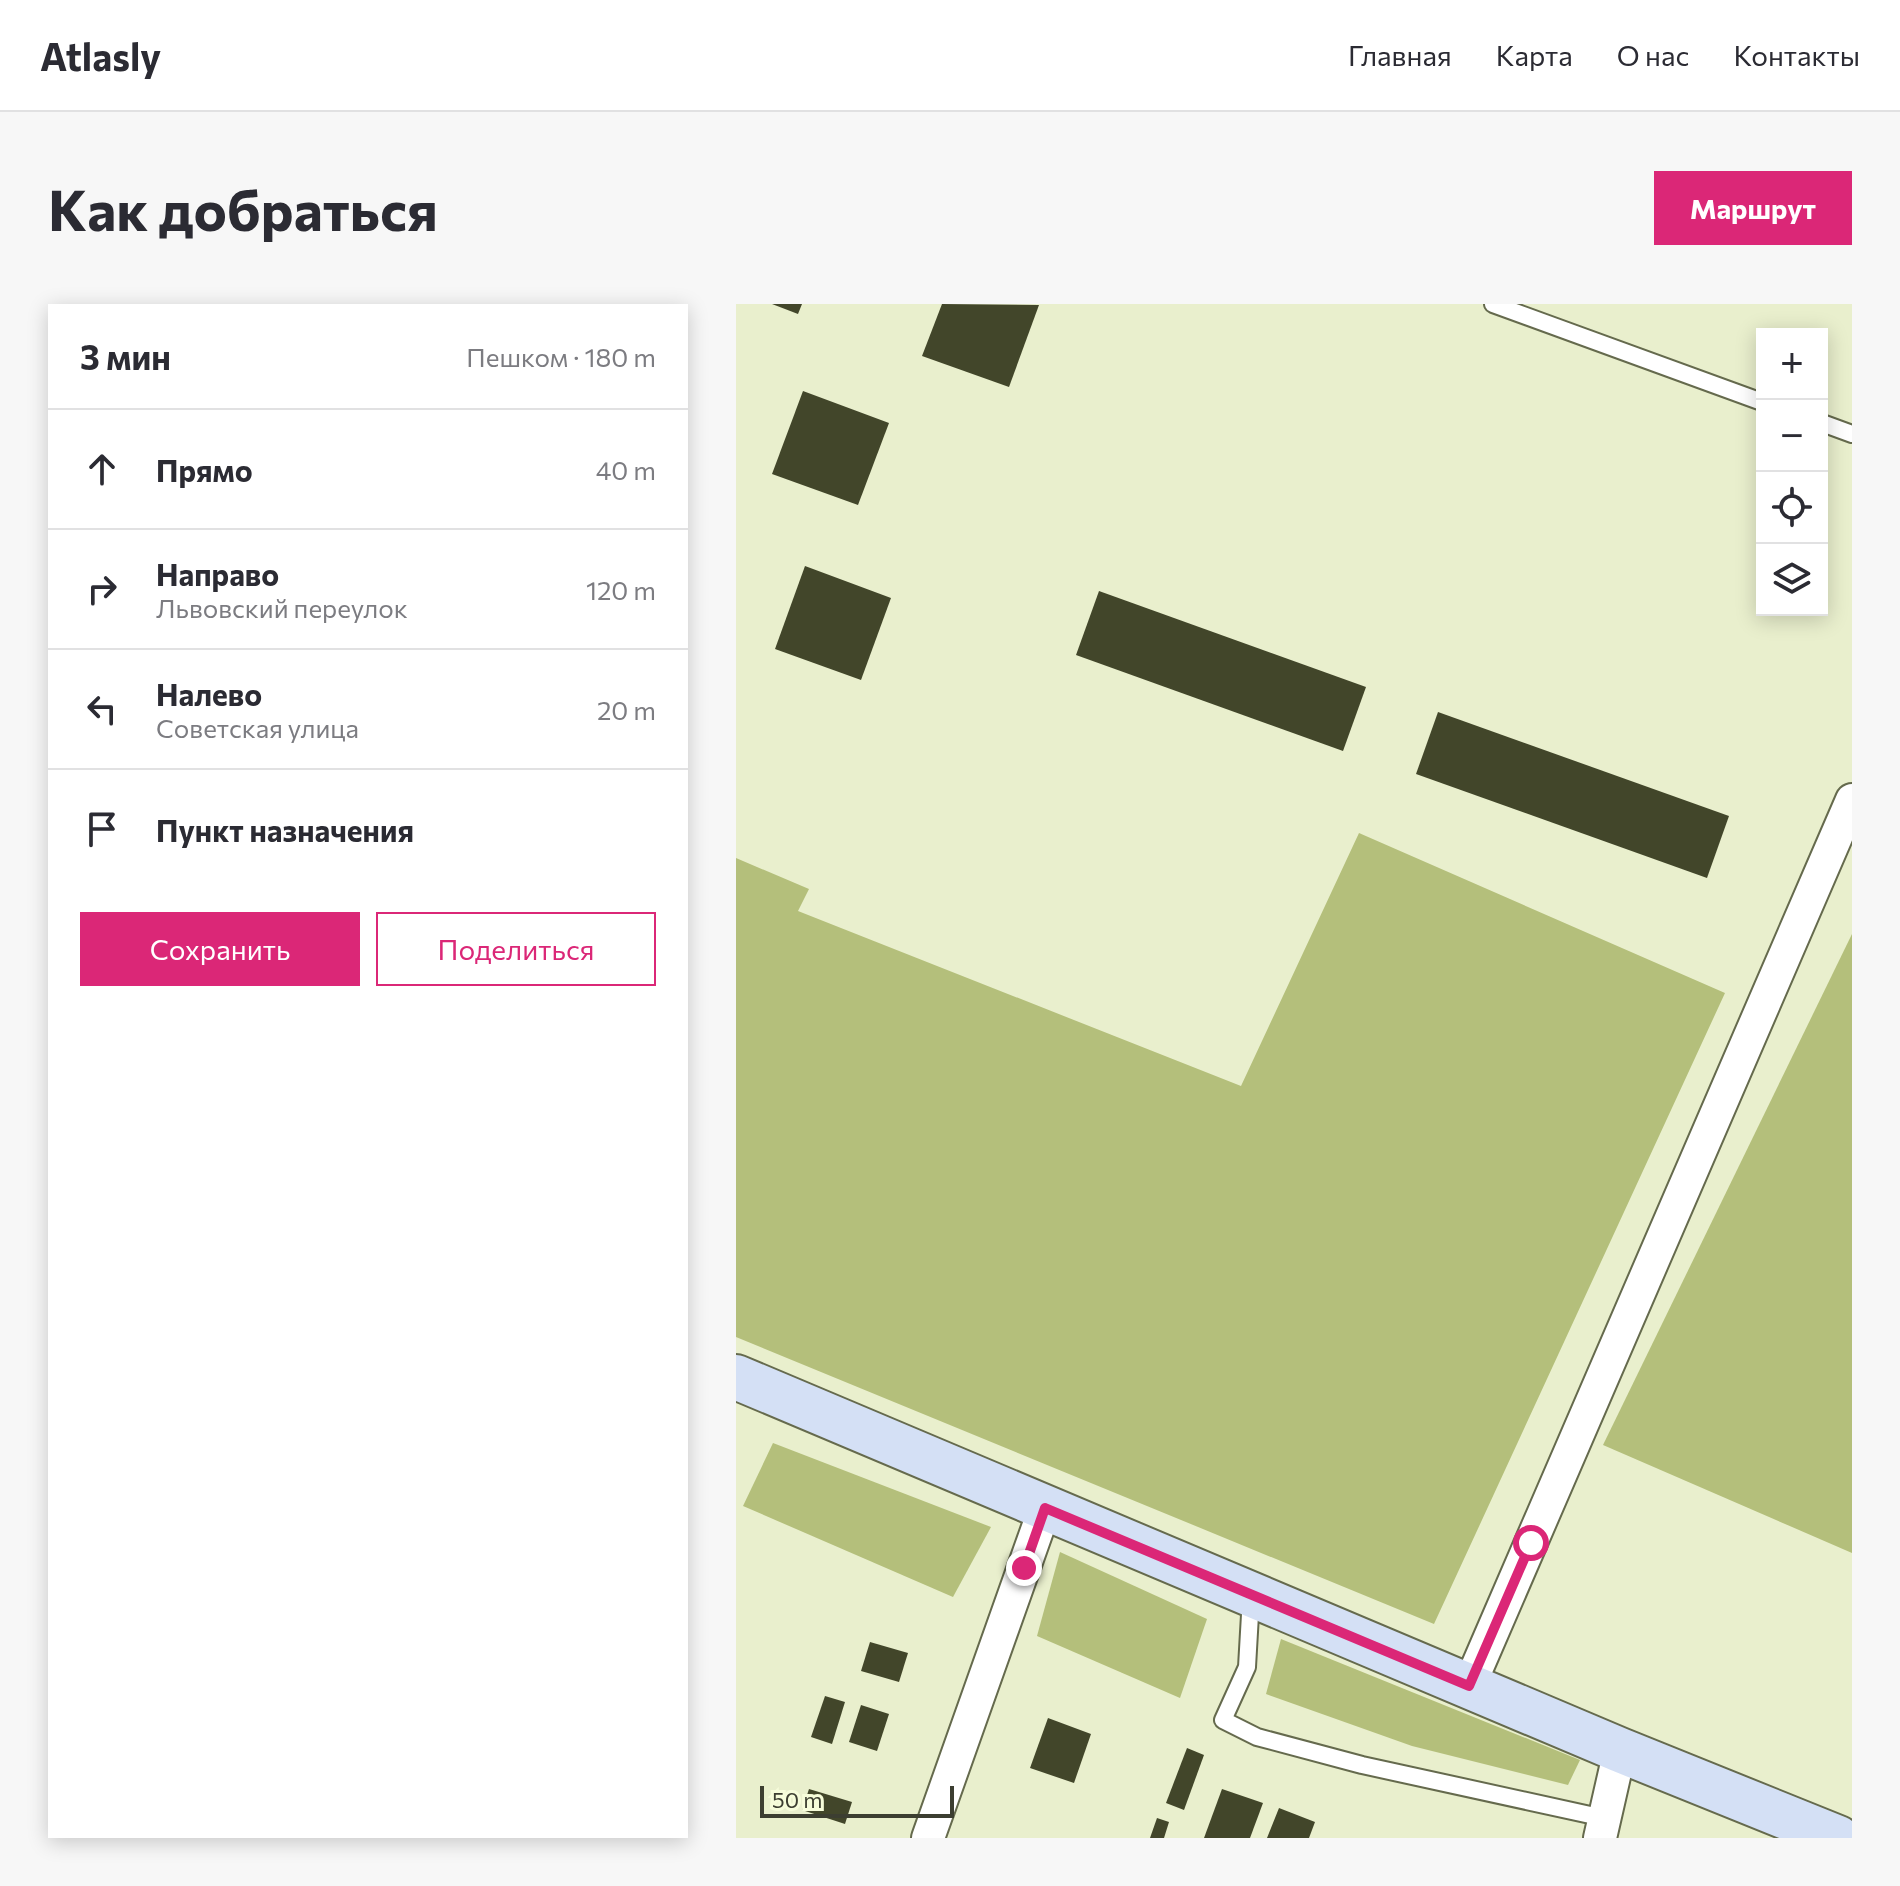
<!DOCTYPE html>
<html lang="ru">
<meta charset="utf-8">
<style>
:root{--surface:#fff;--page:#f7f7f7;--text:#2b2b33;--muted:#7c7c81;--line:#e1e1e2;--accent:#db2777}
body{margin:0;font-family:Commissioner,sans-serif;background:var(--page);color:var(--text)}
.controls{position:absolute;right:24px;top:24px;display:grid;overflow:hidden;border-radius:0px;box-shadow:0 4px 20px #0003}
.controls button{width:72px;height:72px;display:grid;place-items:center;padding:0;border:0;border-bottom:2px solid var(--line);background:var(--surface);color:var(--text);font:40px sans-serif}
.scale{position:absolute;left:24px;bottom:20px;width:194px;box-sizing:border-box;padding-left:8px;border:4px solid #3c3e31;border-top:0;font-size:22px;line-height:28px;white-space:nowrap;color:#3c3e31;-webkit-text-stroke:6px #f6fcda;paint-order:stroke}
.stop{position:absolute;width:24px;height:24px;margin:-18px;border:6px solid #db2777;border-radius:50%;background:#fff}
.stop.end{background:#db2777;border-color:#fff;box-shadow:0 2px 8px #0008}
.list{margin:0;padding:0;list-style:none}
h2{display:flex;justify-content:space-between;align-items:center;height:104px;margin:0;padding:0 32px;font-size:34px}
h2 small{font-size:26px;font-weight:400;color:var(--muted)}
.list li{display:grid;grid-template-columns:52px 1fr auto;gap:24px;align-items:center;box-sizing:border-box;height:120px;padding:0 32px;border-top:2px solid var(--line)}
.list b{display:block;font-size:30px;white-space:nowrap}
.list p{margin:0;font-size:26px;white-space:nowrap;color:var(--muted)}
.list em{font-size:26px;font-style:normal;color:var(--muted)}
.actions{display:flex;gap:16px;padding:24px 32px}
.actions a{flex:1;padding:18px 0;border:2px solid var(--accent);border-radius:0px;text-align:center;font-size:28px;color:var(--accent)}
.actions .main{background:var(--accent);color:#fff}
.icon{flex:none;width:44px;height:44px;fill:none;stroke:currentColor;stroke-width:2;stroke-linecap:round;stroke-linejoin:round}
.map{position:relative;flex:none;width:1116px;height:1534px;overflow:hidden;border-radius:0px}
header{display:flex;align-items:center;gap:48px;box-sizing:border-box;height:112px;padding:0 40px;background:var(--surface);border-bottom:2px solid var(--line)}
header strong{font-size:38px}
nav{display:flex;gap:44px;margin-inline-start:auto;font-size:28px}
.intro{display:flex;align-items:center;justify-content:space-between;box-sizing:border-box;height:192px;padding:0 48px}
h1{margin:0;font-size:56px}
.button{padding:20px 36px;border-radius:0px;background:var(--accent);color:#fff;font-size:28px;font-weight:700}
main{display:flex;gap:48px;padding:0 48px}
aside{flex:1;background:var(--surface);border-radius:0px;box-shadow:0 4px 20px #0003}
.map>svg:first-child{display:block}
</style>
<header>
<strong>Atlasly</strong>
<nav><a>Главная</a><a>Карта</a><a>О нас</a><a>Контакты</a></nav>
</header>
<div class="intro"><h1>Как добраться</h1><a class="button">Маршрут</a></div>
<main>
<aside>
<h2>3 мин<small>Пешком · 180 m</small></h2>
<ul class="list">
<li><svg class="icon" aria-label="ahead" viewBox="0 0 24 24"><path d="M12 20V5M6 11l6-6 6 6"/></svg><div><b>Прямо</b></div><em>40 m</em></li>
<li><svg class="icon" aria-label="right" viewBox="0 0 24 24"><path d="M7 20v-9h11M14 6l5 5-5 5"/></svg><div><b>Направо</b><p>Львовский переулок</p></div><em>120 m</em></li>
<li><svg class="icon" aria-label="left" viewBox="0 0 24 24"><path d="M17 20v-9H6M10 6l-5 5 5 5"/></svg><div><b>Налево</b><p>Советская улица</p></div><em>20 m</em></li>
<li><svg class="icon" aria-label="arrive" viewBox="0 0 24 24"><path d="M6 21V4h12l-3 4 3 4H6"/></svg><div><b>Пункт назначения</b></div></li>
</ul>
<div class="actions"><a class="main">Сохранить</a><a>Поделиться</a></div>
</aside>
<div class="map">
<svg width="1116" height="1534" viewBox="0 0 1116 1534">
<rect width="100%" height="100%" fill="#e9efcd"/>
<g fill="#b4bf7b">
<path d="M623 529 989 689 698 1320 0 1033V554L73 585 62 607 505 782Z"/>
<path d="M1116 630V1249L867 1141Z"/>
<path d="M37 1139 255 1223 217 1293 7 1202Z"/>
<path d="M324 1248 471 1315 444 1394 301 1332Z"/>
<path d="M545 1335 844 1456 832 1481 676 1442 530 1390Z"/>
</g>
<g fill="#42462a">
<path d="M36 0H66L62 10Z"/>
<path d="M206 0 303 1 273 83 186 52Z"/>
<path d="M67 87 153 119 122 201 36 170Z"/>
<path d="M69 262 155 294 125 376 39 345Z"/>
<path d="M363 287 630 383 607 447 340 351Z"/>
<path d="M702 408 993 512 971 574 680 470Z"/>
<path d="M134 1338 172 1349 163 1378 125 1367Z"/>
<path d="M89 1392 109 1398 96 1440 75 1433Z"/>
<path d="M125 1401 153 1410 141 1447 113 1438Z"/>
<path d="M312 1414 355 1430 338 1479 294 1464Z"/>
<path d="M451 1444 468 1451 448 1506 430 1499Z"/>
<path d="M73 1485 116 1498 109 1520 66 1506Z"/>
<path d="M486 1485 527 1499 514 1534H468Z"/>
<path d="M543 1504 579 1518 573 1534H531Z"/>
<path d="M421 1514 433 1518 428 1534H414Z"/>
</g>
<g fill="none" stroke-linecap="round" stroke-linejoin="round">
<defs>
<g id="service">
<path d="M757 0 1026 98"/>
<path d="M1086 119 1116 130"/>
<path d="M515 1293 511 1363 487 1416 521 1433 626 1461 868 1514"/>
</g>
<g id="minor">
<path d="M733 1382 1116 496"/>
<path d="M192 1534 309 1204"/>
<path d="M864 1534 884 1446"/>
</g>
<path id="secondary" d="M0 1073 884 1446 1102 1534"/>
</defs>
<use href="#service" stroke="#656a4d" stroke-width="20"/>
<use href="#minor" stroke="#656a4d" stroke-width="36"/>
<use href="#secondary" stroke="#656a4d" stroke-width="48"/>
<use href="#service" stroke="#fff" stroke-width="16"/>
<use href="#minor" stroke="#fff" stroke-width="32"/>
<use href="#secondary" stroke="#d4e0f5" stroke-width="44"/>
</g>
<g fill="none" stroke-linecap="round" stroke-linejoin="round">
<path stroke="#db2777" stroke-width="10" d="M288 1264 309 1204 733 1382 795 1239"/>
</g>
</svg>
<div class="controls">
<button>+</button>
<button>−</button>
<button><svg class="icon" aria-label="locate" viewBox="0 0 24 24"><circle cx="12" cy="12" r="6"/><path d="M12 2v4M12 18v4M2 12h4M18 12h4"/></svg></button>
<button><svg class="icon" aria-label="layers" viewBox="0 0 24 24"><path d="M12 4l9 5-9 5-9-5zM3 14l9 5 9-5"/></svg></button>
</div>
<div class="scale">50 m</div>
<div class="stop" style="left:795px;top:1239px"></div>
<div class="stop end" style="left:288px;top:1264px"></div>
</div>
</main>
